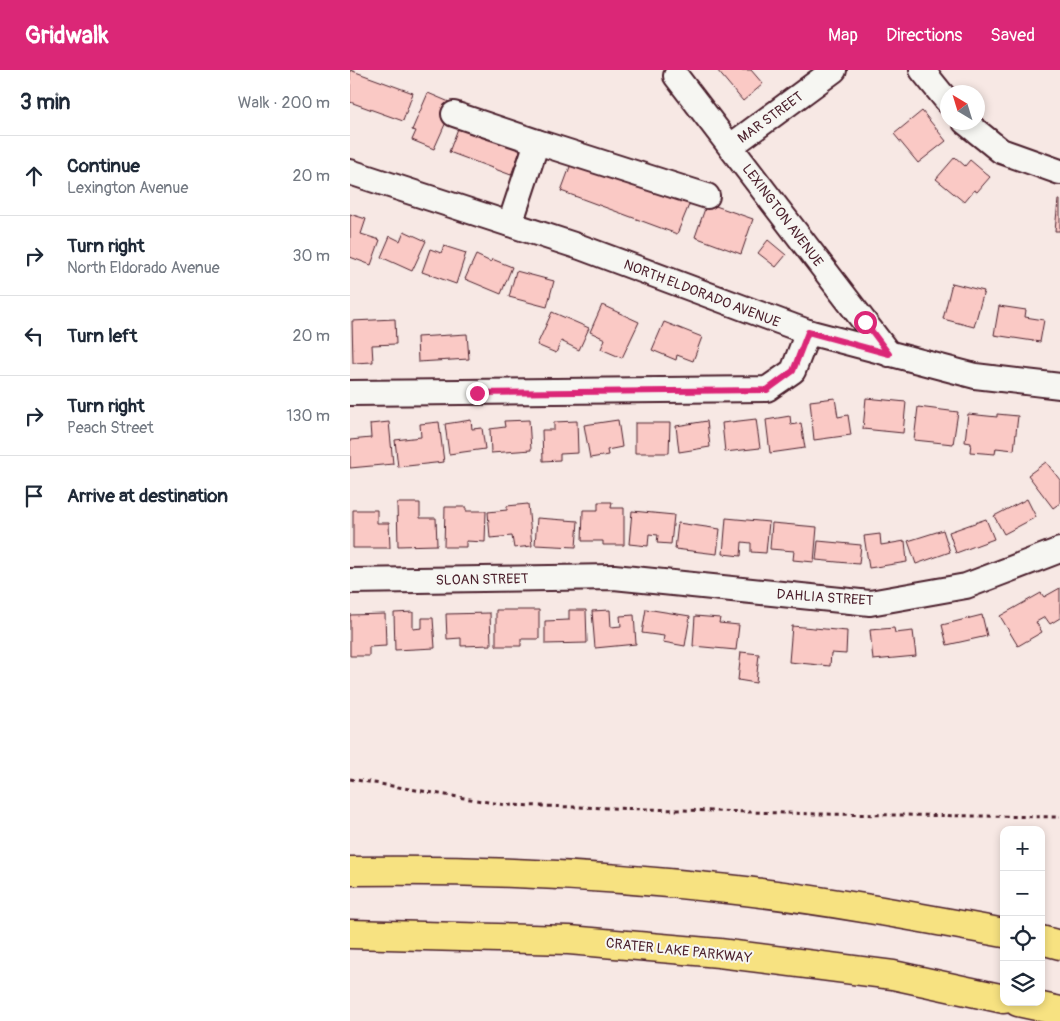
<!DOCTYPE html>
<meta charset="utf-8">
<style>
:root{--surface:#fff;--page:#f2f2f3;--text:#1f2937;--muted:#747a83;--line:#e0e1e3;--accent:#db2777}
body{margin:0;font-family:Pangolin,sans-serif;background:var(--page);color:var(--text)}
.controls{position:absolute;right:15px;bottom:15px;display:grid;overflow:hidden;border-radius:10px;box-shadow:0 2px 8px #0003}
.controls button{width:45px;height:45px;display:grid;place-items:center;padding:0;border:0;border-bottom:1px solid var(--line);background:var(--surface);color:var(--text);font:25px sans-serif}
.compass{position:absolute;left:590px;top:15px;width:45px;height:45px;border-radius:50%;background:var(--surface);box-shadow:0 2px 8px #0003;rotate:322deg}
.stop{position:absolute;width:15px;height:15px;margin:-11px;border:4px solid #db2777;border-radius:50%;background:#fff}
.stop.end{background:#db2777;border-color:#fff;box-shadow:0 1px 5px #0008}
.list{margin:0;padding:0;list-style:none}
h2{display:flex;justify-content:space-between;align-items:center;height:65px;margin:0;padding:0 20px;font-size:21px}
h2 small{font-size:16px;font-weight:400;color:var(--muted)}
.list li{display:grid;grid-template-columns:32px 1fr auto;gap:15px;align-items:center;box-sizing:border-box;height:80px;padding:0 20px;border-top:1px solid var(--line)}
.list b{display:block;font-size:19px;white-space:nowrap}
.list p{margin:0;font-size:16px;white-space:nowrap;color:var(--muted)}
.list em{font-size:16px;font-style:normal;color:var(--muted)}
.icon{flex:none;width:28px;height:28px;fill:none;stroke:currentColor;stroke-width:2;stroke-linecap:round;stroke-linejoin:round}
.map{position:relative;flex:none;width:710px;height:951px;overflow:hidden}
header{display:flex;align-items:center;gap:30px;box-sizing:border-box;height:70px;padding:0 25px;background:var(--accent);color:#fff}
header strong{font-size:24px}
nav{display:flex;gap:28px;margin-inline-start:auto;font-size:18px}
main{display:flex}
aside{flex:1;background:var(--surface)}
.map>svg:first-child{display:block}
</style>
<header>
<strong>Gridwalk</strong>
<nav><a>Map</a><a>Directions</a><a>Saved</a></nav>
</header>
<main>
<aside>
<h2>3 min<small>Walk · 200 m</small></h2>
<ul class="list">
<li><svg class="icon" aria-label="ahead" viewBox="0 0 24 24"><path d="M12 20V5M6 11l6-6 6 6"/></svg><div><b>Continue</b><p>Lexington Avenue</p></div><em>20 m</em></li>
<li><svg class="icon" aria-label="right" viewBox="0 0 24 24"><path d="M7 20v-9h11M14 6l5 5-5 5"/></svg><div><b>Turn right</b><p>North Eldorado Avenue</p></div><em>30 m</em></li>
<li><svg class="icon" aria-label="left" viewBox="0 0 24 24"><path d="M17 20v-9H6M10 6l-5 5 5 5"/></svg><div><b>Turn left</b></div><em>20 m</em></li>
<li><svg class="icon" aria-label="right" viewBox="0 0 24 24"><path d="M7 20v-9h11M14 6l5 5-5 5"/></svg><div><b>Turn right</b><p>Peach Street</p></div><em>130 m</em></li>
<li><svg class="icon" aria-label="arrive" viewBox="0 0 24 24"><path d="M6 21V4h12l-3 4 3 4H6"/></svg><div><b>Arrive at destination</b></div></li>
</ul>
</aside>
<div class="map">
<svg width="710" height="951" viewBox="0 0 710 951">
<rect width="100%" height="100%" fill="#f7e8e4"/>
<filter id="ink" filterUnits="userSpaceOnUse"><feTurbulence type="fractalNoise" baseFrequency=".02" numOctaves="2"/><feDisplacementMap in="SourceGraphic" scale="10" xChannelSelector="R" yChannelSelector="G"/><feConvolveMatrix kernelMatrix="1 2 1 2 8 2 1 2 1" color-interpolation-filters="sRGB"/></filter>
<g filter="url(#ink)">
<g fill="#fac9c5" stroke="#4a1f2b">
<path d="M0 0 63 23 53 51 0 32Z"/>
<path d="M367 0H401L413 14 393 31Z"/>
<path d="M78 23 104 34 84 79 62 70 66 61 62 60Z"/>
<path d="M572 41 596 71 568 93 544 64Z"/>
<path d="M112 48 174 71 161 105 99 82Z"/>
<path d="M224 86 341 130 327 164 211 121Z"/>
<path d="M605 87 615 96 620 90 640 107 627 122 624 120 614 132 586 109Z"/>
<path d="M708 130H710V161H705Z"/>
<path d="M357 133 403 149 391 184 345 167Z"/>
<path d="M0 144 16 149 11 164 30 170 21 195 0 187Z"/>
<path d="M54 161 76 171 62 201 31 187 40 166 50 171Z"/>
<path d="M418 170 436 185 426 197 408 183Z"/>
<path d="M94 176 116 183 106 214 72 202 80 179 91 183Z"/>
<path d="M126 185 141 192 142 189 162 197 151 224 115 209Z"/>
<path d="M166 201 204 211 197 237 159 227Z"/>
<path d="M602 213 634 221 624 257 593 249Z"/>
<path d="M252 235 289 252 272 288 251 279 255 269 240 262Z"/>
<path d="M649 236 676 240 675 247 694 250 690 272 644 265Z"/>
<path d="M202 242 239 258 229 280 211 271 206 283 187 275Z"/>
<path d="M45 249 46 274 22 275 23 292 3 293 2 251Z"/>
<path d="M314 252 352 267 343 291 327 285 326 290 302 280Z"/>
<path d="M117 264 119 289 68 292 67 267Z"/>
<path d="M485 328 488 347 498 345 501 365 464 370 460 331Z"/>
<path d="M516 328 556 332 553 363 513 359Z"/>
<path d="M568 337 608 342 603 374 564 370Z"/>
<path d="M618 344 647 347V344L668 346 664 380 646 378 645 384 620 382 621 373 615 372Z"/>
<path d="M440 346 441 355 451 353 455 378 420 383 416 350Z"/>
<path d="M406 349 410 378 375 382 372 353Z"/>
<path d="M121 350 122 359 132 358 135 379 99 384 95 354Z"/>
<path d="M179 350 181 380 141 383 140 359 155 357 154 351Z"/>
<path d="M268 350 272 377 257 380 258 385 240 388 234 355Z"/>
<path d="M227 351 228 383 210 384V390L193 391 192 360H204V352Z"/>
<path d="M357 351 360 377 329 382 326 356Z"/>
<path d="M39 352 43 394 0 398V370L21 368 20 354Z"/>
<path d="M89 352 94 392 48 397 45 370 71 367 70 354Z"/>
<path d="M285 353H320L319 383H285Z"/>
<path d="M696 392 710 410V433L703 438 678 405Z"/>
<path d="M677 429 686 447 654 464 644 446Z"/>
<path d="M248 432H262L261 438H274V475H253V471H232L233 440H248Z"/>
<path d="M47 433H70V448H86L87 475 48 476Z"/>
<path d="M178 434 182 476 164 478 162 466 140 468 138 442 157 440V436Z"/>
<path d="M95 437H116V441H136L135 472 116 471V477H94Z"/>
<path d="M3 440H27V453H39L40 478H3Z"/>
<path d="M282 441 324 445 321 474 307 473 308 465 299 464 298 476 279 474Z"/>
<path d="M187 448 228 451 226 477 185 475Z"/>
<path d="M376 448 419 452 416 483 401 482V473L392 472 391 486 373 484Z"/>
<path d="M636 449 644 469 606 483 599 462Z"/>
<path d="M328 453 370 459 367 484 325 479Z"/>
<path d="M422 453 467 457 464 492 443 490 444 481 420 479Z"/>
<path d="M593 460 600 482 566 494 558 471Z"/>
<path d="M530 464 531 475 555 471 557 492 519 498 514 466Z"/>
<path d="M468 471 511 475 509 494 466 490Z"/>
<path d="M710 518V548L700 554 695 547 686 552 692 562 668 576 650 546 691 523 694 527Z"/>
<path d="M296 539 340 546 335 576 313 572 314 566 292 563Z"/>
<path d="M146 540H189V569H171V576H146Z"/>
<path d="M219 540H236L237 573 195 574V551L219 550Z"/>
<path d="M260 540 261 557 271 556 270 546 284 545 286 574 245 578 242 541Z"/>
<path d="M63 542V559L72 558V548H83L85 578 45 580 44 543Z"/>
<path d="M140 543 141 575 111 576V568L97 569 96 544Z"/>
<path d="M35 544 36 576 19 577V586H0V545Z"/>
<path d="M632 545 637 566 597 575 592 555Z"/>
<path d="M345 546 370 548 369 553 389 555 386 580 343 576Z"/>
<path d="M442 556 497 561 496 584 481 583 480 596 439 592Z"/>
<path d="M544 558 545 563 563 561 566 586 523 590 520 560Z"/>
<path d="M391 582 409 584 406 613 388 610Z"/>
</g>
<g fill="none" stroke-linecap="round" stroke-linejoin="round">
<defs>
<g id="minor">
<path d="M572 0 598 32"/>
<path d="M326 6 539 284"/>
<path d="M104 44 187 72 160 154"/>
<path d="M615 52 651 81 710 102"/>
<path d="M187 72 357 126"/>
<path d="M381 76 484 0"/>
<path d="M0 102 230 177 458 262 625 306 710 316"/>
<path d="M0 323 417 319 443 301 458 262"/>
<path d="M0 511 264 507 520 533 616 516 710 480"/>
</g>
<g id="major">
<path d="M0 801C126 799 252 805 378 819 470 829 562 846 654 863"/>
<path d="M0 864 219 870 369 883 543 905 654 929"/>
<path d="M691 870 710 875"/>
<path d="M668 932 710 941"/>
</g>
</defs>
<use href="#minor" stroke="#4a1f2b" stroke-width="28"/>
<use href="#major" stroke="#4a1f2b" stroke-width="31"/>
<path stroke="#4a1f2b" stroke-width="3" stroke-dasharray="4 4" stroke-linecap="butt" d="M0 709 156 735 469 744 710 747"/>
<use href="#minor" stroke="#f6f6f2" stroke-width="24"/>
<use href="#major" stroke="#f7e281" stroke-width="28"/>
</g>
</g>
<g fill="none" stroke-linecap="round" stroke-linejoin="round" filter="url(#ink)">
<path stroke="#db2777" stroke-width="6" d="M127 323 417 320 443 301 458 262 539 284 515 252"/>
</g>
<g text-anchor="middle" stroke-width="4" stroke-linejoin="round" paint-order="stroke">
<g font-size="14" fill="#4a1f2b" stroke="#f6f6f2">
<text transform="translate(420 47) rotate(-36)" y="5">MAR STREET</text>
<text transform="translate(433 145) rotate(53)" y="5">LEXINGTON AVENUE</text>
<text transform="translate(352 223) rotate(21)" y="5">NORTH ELDORADO AVENUE</text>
<text transform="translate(132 509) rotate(-1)" y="5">SLOAN STREET</text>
<text transform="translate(475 527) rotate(4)" y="5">DAHLIA STREET</text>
<text transform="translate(329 880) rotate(6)" y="5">CRATER LAKE PARKWAY</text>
</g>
</g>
</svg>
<div class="controls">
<button>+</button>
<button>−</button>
<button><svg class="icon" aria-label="locate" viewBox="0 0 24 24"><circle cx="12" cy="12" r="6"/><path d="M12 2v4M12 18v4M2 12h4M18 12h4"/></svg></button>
<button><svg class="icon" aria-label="layers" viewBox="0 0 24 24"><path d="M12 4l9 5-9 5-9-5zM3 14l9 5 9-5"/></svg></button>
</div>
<svg class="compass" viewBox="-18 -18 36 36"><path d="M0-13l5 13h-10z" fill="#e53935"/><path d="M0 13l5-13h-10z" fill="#747a83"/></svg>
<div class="stop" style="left:515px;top:252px"></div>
<div class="stop end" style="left:127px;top:323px"></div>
</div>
</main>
